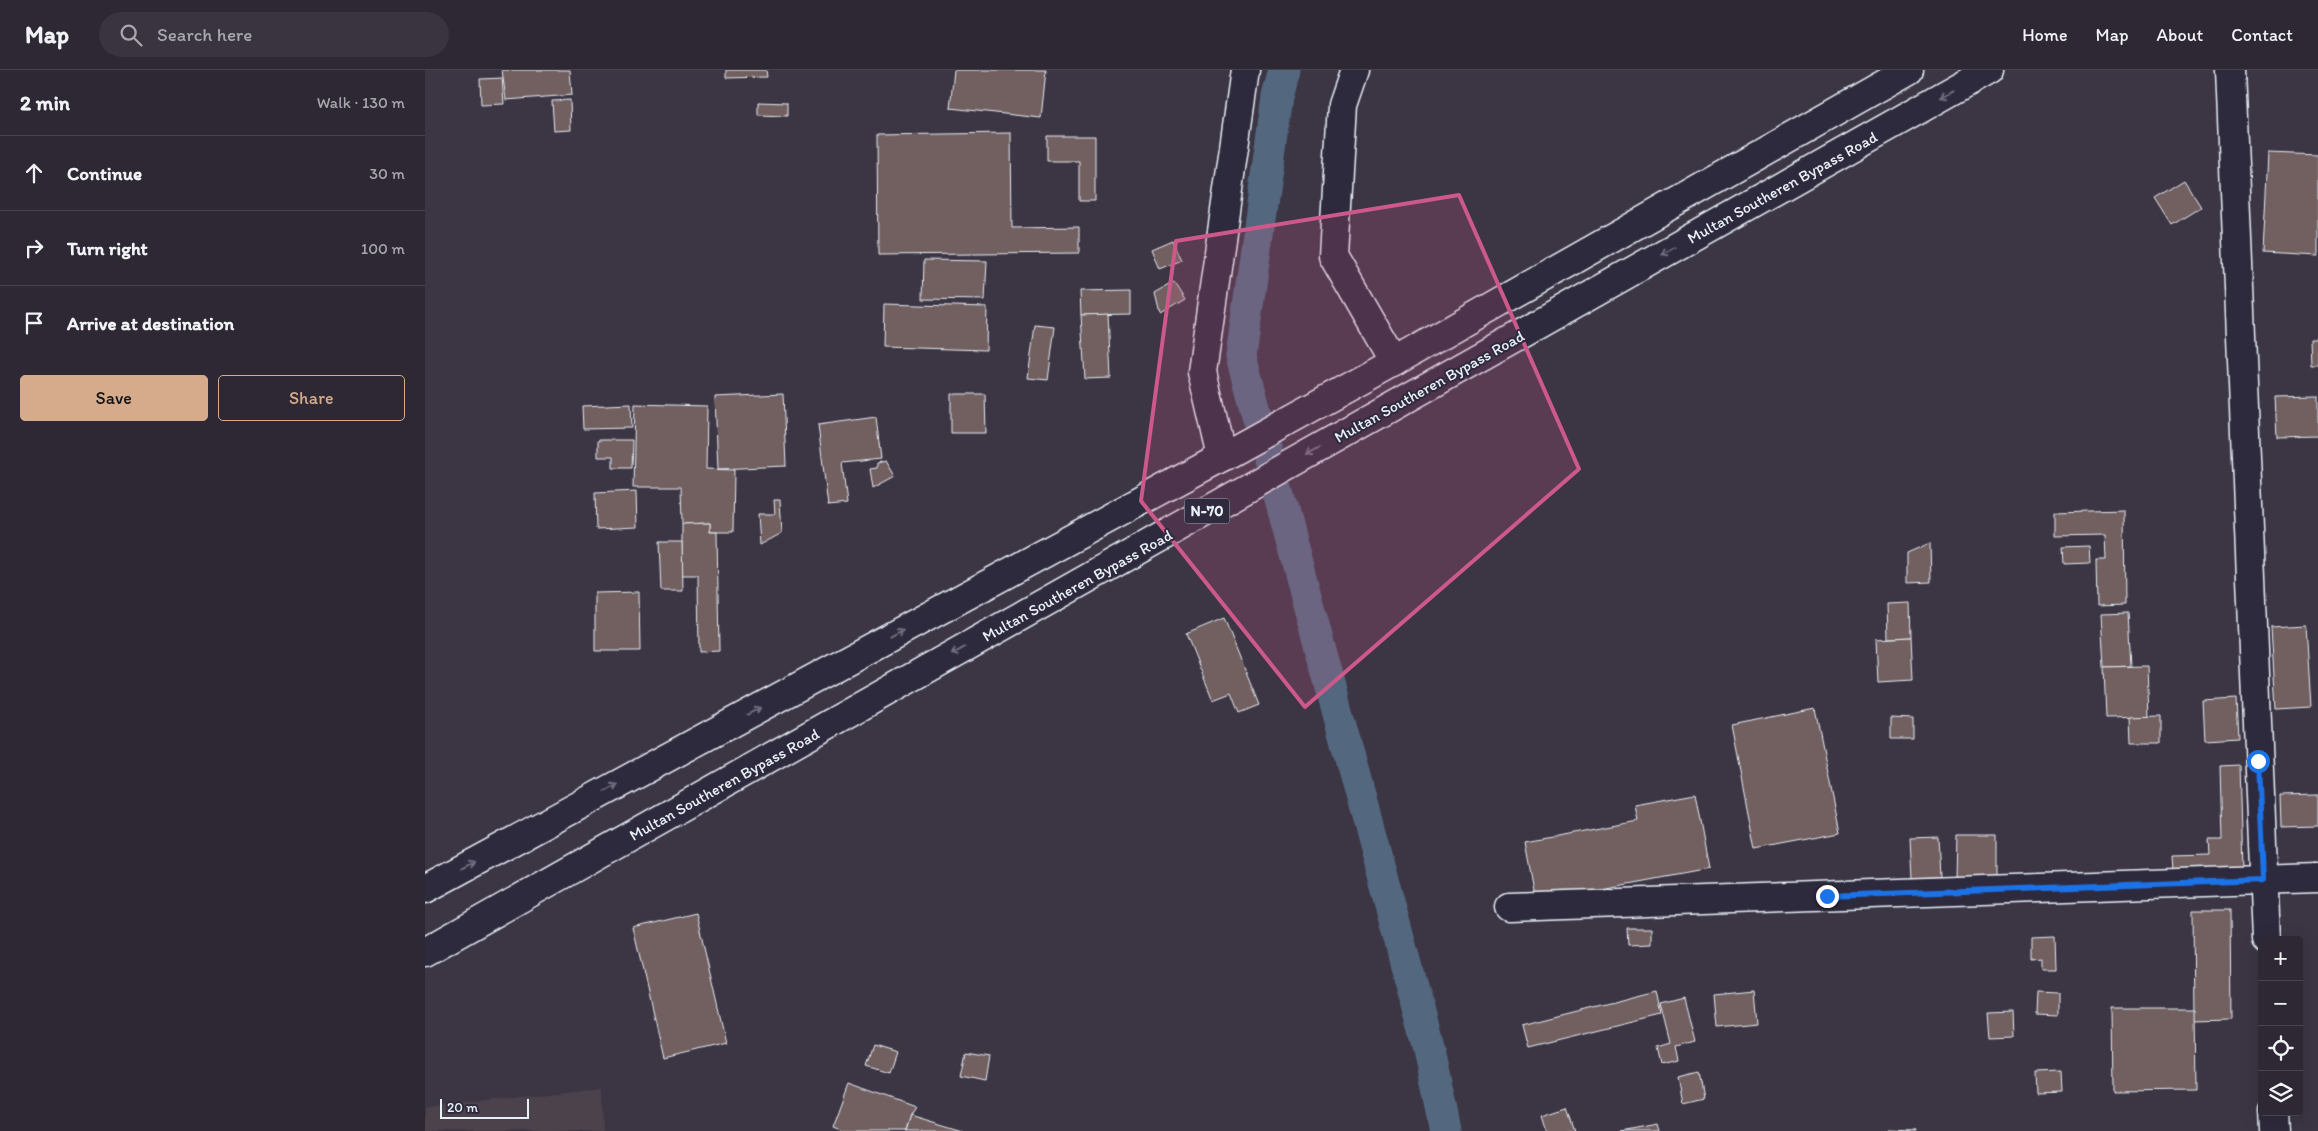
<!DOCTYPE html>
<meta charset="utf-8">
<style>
:root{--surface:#2d2833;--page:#39343f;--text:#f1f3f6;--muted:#a7a6ac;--line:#48444e;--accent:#d6ab8b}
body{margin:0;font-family:Itim,sans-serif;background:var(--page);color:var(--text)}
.controls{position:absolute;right:15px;bottom:15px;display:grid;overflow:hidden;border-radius:5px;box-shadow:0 5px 20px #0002}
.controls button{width:45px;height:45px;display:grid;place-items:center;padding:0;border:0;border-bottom:1px solid var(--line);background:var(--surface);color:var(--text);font:25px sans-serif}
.scale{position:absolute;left:15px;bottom:12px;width:89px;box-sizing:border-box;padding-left:5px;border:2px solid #e8f1f8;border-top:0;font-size:14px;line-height:18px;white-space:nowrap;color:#e8f1f8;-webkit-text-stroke:4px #2f2a3d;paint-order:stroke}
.stop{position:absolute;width:15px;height:15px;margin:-11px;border:4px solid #1a73e8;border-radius:50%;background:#fff}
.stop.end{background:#1a73e8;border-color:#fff;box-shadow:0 1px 5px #0008}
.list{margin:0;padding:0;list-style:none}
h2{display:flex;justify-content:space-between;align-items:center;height:65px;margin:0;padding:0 20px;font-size:21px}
h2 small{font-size:16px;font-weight:400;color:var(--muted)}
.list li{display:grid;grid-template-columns:32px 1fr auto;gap:15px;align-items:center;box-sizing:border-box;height:75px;padding:0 20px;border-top:1px solid var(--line)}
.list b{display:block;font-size:19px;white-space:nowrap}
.list em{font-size:16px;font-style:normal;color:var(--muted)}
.actions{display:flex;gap:10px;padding:15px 20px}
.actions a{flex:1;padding:11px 0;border:1px solid var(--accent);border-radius:5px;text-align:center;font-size:18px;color:var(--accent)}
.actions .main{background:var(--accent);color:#111}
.icon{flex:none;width:28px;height:28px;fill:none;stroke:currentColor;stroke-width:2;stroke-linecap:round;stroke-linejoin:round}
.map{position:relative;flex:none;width:1893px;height:1061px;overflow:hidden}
header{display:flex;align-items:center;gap:30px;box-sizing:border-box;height:70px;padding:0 25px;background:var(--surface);border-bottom:1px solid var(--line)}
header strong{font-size:24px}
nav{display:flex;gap:28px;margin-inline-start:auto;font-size:18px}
.search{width:350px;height:45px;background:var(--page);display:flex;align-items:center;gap:12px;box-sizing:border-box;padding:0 18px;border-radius:28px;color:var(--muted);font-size:19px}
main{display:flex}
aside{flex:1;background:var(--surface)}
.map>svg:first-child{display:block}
</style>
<header>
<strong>Map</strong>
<div class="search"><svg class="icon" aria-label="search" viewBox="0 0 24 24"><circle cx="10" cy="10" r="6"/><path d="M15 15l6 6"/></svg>Search here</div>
<nav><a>Home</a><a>Map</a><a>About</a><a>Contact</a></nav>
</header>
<main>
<aside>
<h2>2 min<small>Walk · 130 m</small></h2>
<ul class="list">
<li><svg class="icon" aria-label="ahead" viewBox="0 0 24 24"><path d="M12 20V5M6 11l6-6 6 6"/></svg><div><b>Continue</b></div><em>30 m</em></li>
<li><svg class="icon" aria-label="right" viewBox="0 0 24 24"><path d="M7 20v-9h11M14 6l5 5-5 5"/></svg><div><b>Turn right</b></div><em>100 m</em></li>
<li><svg class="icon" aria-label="arrive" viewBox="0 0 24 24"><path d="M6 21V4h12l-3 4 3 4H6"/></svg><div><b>Arrive at destination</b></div></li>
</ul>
<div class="actions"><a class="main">Save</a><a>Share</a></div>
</aside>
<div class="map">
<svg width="1893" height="1061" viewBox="0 0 1893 1061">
<rect width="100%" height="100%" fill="#3c3544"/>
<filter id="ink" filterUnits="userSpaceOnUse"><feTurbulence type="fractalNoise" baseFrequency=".02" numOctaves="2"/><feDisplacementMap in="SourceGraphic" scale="10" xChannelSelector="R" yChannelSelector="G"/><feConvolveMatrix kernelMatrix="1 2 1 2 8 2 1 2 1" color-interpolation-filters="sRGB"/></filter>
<g filter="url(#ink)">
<path fill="#4c424c" d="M177 1017 178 1061H0V1037Z"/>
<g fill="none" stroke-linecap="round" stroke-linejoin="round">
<path stroke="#53687f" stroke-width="31" d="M859 0 852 27 816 286 1004 979 1021 1061"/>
</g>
<g fill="#725f5f" stroke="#e8f1f8">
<path d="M77 0H145L147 25 81 30Z"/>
<path d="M301 0H341L342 7 301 8Z"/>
<path d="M529 0H621L616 48 525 38Z"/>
<path d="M77 8 79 34 56 35 55 9Z"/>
<path d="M145 30 146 60 129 61 127 31Z"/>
<path d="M333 32 362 33V46L333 45Z"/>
<path d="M586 63 587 158 654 157V183L453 185 452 65Z"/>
<path d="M622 66H670V131H654V91H622Z"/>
<path d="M1843 83 1893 85V186L1838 183Z"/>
<path d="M1759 110 1776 137 1747 155 1730 128Z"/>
<path d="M748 170 757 190 735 199 727 179Z"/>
<path d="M499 190 562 191 560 230 498 229Z"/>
<path d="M749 213 760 230 735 245 730 224Z"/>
<path d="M706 220V244L656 245 655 221Z"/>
<path d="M459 234 562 237 561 280 458 277Z"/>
<path d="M683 244 686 308 660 309 656 245Z"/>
<path d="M610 255 630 257 623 310 603 308Z"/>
<path d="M1885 268H1893V295H1886Z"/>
<path d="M358 324 361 396 293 399 290 327Z"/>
<path d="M526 324H560L561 363H526Z"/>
<path d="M1893 326V366L1852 367 1850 327Z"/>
<path d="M206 334 207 358 158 359 157 336Z"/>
<path d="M210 334 282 336 281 399 309 400 308 462H285V453L257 454 256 417H208Z"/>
<path d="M451 347 456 389 417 393 422 434 403 436 393 355Z"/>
<path d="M173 370H207L206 398H188V387H173Z"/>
<path d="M461 391 470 406 448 418 445 399 452 398V393Z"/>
<path d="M212 421 213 457 171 459 170 423Z"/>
<path d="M349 430H355L357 463 335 475 333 444H350Z"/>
<path d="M1699 440 1700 535 1672 536 1671 490H1681L1680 465 1630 466V442Z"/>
<path d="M285 453V462H292L294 581 274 582 273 505H257V454Z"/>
<path d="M234 472H257L258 521H236Z"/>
<path d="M1505 473 1506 512 1482 513V483Z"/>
<path d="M1664 476 1665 493 1639 494 1638 477Z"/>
<path d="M214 522 215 581H170V523Z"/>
<path d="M1485 533 1486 567 1463 568 1462 534Z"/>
<path d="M1703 543 1706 596 1679 597 1676 544Z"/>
<path d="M799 548 834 635 814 643 806 623 788 630 761 564Z"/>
<path d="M1881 555 1886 637 1851 639 1846 557Z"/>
<path d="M1486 567 1488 610 1453 612 1451 569Z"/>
<path d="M1722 596 1724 647 1681 648 1679 597Z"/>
<path d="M1811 629 1813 668 1780 670 1778 631Z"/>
<path d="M1390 638 1415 763 1331 779 1307 655Z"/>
<path d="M1736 646V673H1706L1705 647Z"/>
<path d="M1466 648 1488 649V669H1466Z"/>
<path d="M1814 695 1817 799 1748 801 1747 786 1785 785 1784 770H1797L1795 696Z"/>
<path d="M1270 724 1284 799 1111 831 1100 772 1213 751 1210 735Z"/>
<path d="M1893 725V756L1856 757 1855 726Z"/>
<path d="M1531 765H1572V809H1530Z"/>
<path d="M1513 767 1515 807 1487 808 1485 768Z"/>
<path d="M1768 840H1805L1806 949 1769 950Z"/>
<path d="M271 843 301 973 238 988 208 858Z"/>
<path d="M1202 858H1227V874L1203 875Z"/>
<path d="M1630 866 1631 899H1616V888L1606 889V867Z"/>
<path d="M1329 920 1332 953 1292 957 1289 924Z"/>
<path d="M1232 921 1237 945 1103 978 1097 955Z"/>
<path d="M1611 922 1633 923V945L1610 944Z"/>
<path d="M1259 928 1270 972 1251 977 1254 991 1237 995 1233 978 1246 974 1236 934Z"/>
<path d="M1687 938H1770L1771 1020 1688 1021Z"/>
<path d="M1588 942 1589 966 1565 967 1563 943Z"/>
<path d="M448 975 471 982 464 1003 441 996Z"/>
<path d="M541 982 564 986 560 1011 536 1006Z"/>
<path d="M1274 1002 1279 1029 1258 1034 1253 1007Z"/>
<path d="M1636 1002 1637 1022 1611 1023 1610 1003Z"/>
<path d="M424 1013 490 1037 485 1045 480 1061H421L408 1056Z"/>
<path d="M1142 1037 1150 1061H1122L1117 1045Z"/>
<path d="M485 1045 538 1061H480Z"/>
<path d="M1233 1054 1235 1061H1197Z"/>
<path d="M1464 1059 1491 1060V1061H1464Z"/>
</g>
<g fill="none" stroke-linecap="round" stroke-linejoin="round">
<defs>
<g id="minor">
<path d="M929 0 917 35 908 186 969 292"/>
<path d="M1805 0 1841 870"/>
<path d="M797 387 777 302 820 0"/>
<path d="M1084 837 1893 808"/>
<path d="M1848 1042 1849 1061"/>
</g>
<g id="highway">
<path d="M0 819 797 387 969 292 1484 0"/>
<path d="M0 882 1564 0"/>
</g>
</defs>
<use href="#minor" stroke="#e8f1f8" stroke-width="31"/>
<use href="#highway" stroke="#e8f1f8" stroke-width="31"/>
<use href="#minor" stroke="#2f2a3d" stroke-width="28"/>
<use href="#highway" stroke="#2f2a3d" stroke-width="28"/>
</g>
<defs><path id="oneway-shaft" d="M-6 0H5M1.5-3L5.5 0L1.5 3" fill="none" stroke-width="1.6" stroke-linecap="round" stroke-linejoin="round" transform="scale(1.25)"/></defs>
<g stroke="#70707e">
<use href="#oneway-shaft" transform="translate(1522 24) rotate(151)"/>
<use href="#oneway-shaft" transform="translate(1243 181) rotate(151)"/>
<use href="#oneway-shaft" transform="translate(888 381) rotate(151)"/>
<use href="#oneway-shaft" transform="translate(472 563) rotate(-28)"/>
<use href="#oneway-shaft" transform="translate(533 581) rotate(151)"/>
<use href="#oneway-shaft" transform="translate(329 641) rotate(-28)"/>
<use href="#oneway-shaft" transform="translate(186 718) rotate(-28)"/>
<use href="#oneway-shaft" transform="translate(43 795) rotate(-28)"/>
</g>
</g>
<g fill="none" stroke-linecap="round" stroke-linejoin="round" filter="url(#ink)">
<path stroke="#1a73e8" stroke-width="6" d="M1402 826 1838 810 1833 691"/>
</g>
<path fill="#cd598a" fill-opacity="0.2" stroke="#cd598a" stroke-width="4" stroke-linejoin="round" d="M1034 125 1154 399 880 637 716 431 751 171Z"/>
<g text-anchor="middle" stroke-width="4" stroke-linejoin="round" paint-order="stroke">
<rect fill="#2f2a3d" stroke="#b0b5c0" stroke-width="1" x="759.5" y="428.5" width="45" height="25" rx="4"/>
<g font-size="15" font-weight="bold" fill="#e8f1f8">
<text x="782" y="446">N-70</text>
</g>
<g font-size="16" fill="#e8f1f8" stroke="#2f2a3d">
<text transform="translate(1357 117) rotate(-29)" y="6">Multan Southeren Bypass Road</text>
<text transform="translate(1004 316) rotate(-29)" y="6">Multan Southeren Bypass Road</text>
<text transform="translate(652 515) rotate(-29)" y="6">Multan Southeren Bypass Road</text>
<text transform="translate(299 714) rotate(-29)" y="6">Multan Southeren Bypass Road</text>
</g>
</g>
</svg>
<div class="controls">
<button>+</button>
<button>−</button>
<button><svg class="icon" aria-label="locate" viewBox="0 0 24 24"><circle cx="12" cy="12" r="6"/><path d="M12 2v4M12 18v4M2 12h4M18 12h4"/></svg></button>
<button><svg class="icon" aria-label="layers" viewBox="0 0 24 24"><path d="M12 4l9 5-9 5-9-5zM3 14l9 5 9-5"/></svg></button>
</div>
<div class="scale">20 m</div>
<div class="stop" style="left:1833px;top:691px"></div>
<div class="stop end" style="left:1402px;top:826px"></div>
</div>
</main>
